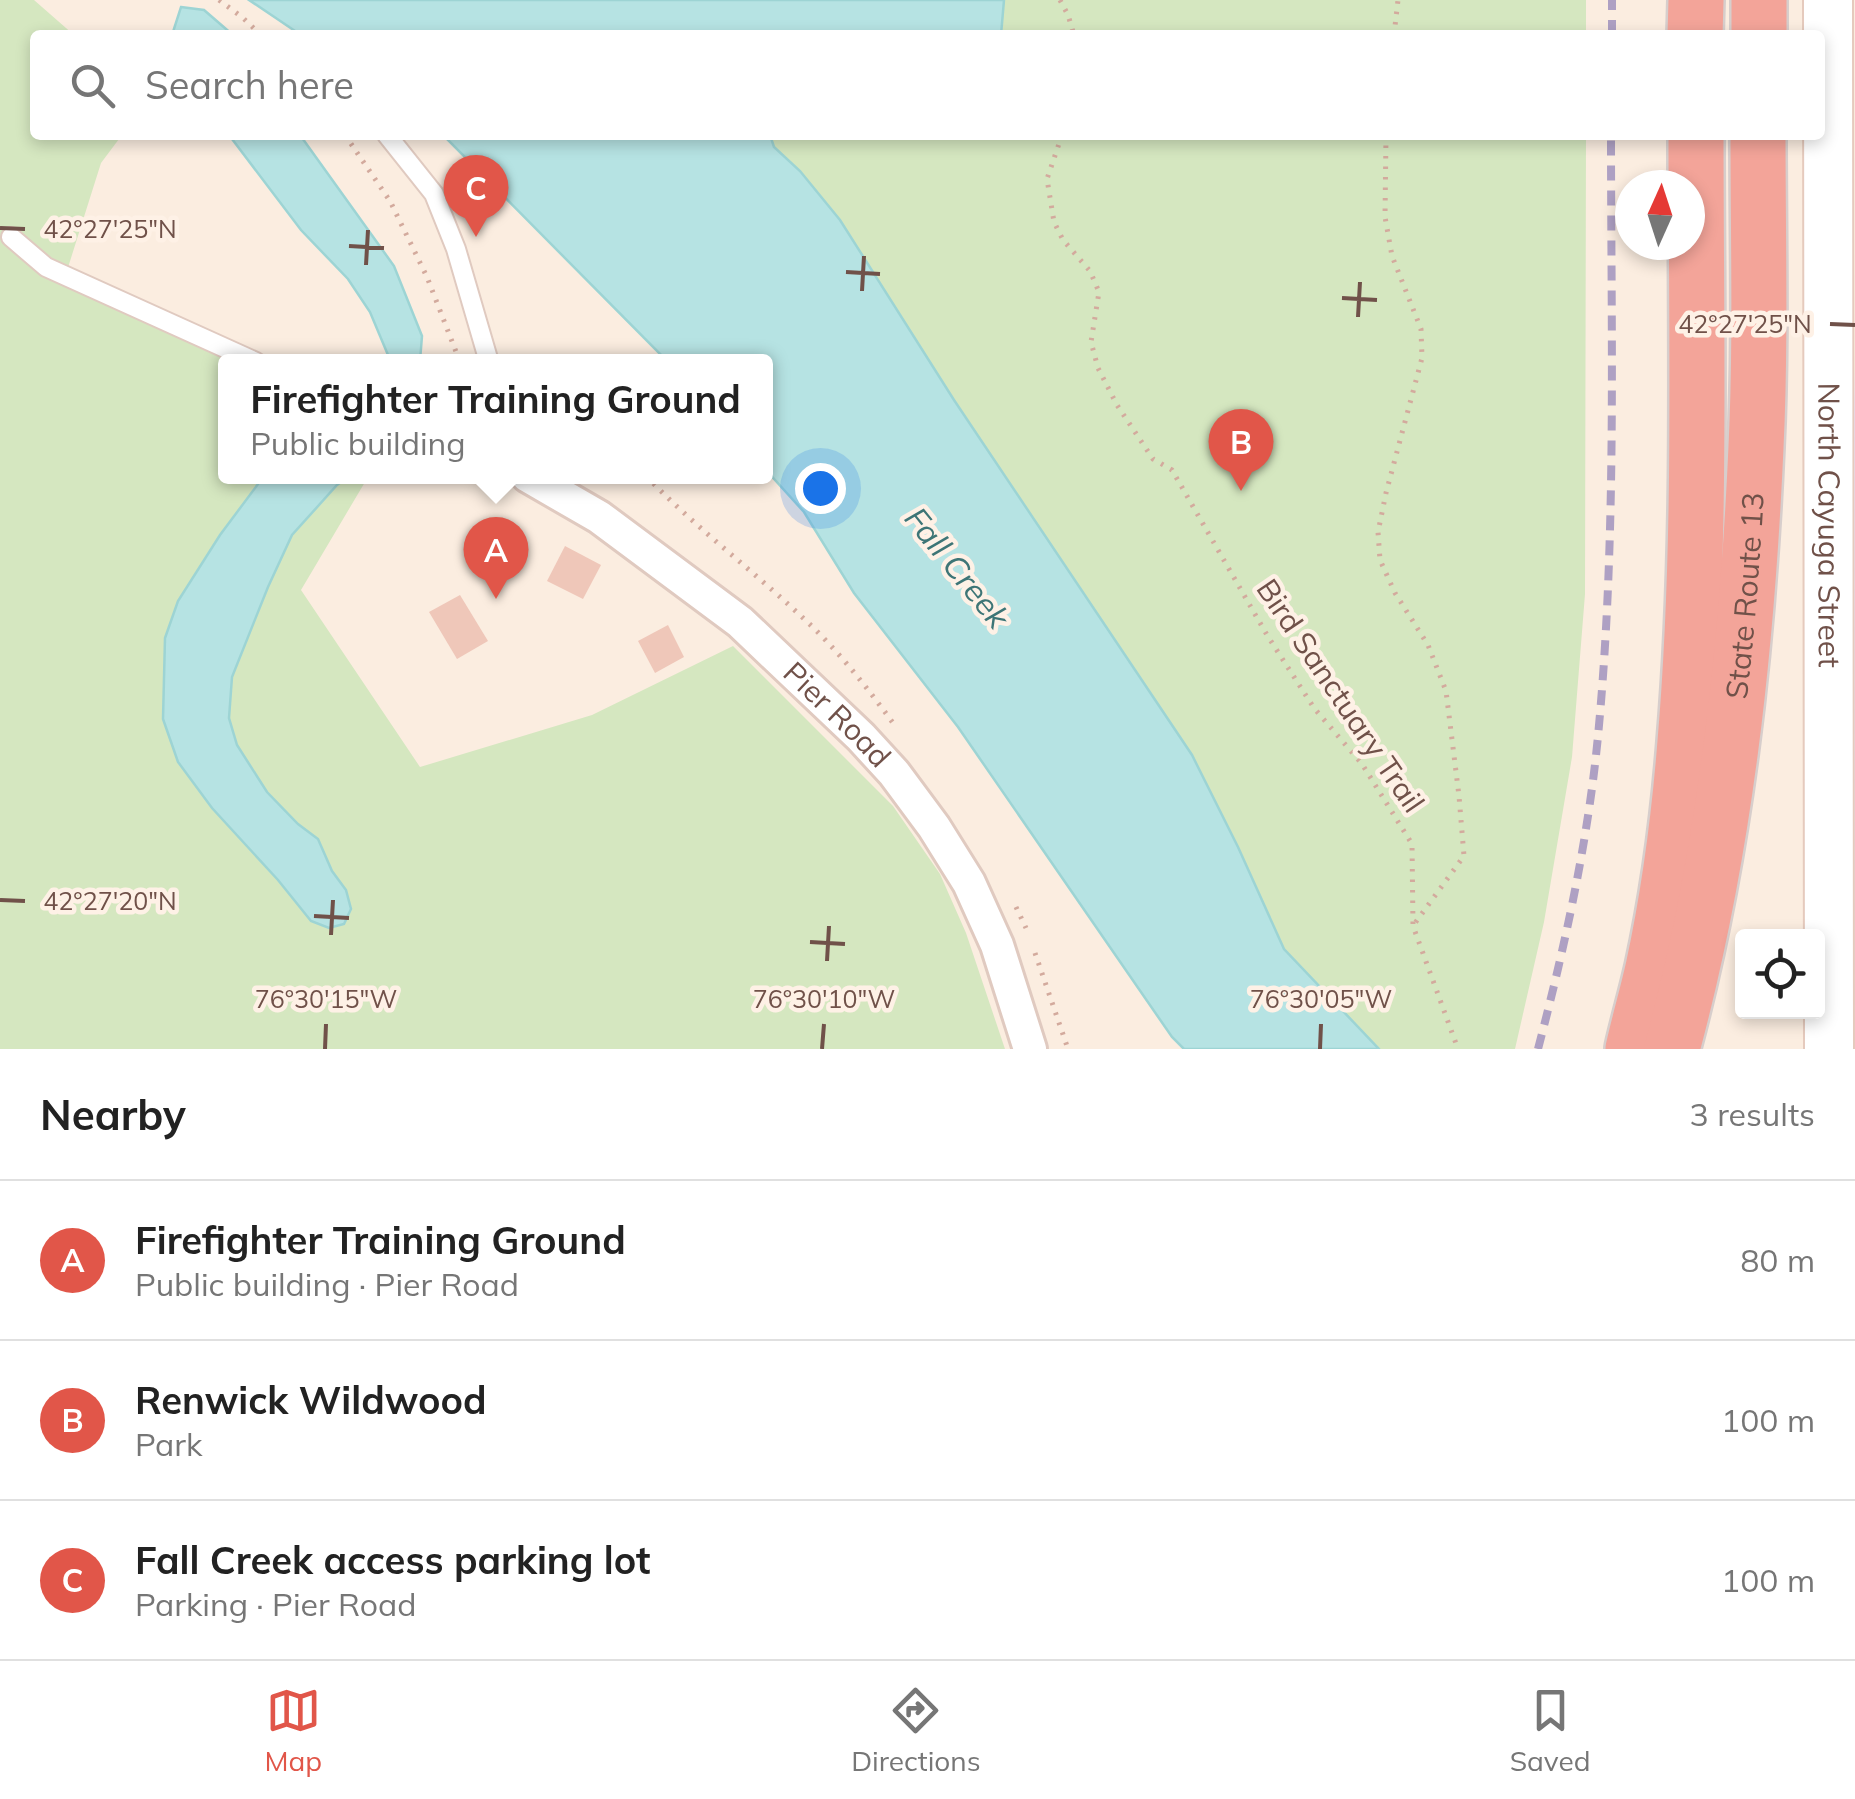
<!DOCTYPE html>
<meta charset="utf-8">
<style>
:root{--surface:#fff;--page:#f6f6f6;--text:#222;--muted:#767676;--line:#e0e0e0;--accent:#e15649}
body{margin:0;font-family:Mulish,sans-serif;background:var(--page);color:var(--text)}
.controls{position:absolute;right:30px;bottom:30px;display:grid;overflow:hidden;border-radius:10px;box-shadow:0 5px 15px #0003}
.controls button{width:90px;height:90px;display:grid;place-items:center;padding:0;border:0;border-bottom:2px solid var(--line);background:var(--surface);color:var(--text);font:50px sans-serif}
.compass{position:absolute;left:1615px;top:170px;width:90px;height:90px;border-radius:50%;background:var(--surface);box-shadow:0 5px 15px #0003;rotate:3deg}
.you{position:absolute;left:820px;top:488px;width:35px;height:35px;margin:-25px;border:8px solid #fff;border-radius:50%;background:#1a73e8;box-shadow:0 0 0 15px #1a73e833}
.badge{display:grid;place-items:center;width:65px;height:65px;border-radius:50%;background:var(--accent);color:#fff;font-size:32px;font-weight:700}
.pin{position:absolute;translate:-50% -82px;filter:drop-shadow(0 2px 5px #0008)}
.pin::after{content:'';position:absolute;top:52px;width:35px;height:30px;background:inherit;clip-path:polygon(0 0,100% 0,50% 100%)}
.popup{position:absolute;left:218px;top:354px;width:555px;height:130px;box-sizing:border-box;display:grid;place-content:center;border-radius:10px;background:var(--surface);filter:drop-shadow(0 2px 8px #0005);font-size:32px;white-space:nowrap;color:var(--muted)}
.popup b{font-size:38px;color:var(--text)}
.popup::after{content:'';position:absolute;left:50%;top:100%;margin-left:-20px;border:20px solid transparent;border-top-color:var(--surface)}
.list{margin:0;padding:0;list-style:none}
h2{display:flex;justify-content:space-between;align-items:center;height:130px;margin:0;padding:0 40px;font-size:42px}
h2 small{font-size:32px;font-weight:400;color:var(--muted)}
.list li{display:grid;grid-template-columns:65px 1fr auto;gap:30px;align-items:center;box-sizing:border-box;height:160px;padding:0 40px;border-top:2px solid var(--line)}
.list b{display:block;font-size:38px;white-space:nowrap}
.list p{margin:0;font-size:32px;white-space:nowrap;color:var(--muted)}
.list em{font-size:32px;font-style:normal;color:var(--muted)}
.icon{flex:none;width:55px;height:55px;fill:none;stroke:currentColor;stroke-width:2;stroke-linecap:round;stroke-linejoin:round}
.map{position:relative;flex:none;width:1855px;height:1049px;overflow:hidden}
.search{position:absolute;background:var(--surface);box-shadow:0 5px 15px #0003;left:30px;right:30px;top:30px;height:110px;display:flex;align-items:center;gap:25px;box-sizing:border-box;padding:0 35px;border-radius:10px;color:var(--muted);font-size:38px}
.sheet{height:610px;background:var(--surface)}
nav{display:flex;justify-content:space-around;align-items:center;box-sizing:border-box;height:140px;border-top:2px solid var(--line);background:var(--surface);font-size:28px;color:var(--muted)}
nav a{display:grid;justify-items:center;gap:5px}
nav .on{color:var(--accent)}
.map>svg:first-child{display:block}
</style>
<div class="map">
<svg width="1855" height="1049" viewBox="0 0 1855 1049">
<rect width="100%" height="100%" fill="#fbede0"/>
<path fill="#eaddf7" d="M1855 366V1049H1848L1846 793Z"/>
<g fill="#d5e7c0">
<path d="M0 0H34L74 35H35V135H122L101 163 65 277 238 361 226 362V476L368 477 301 590 420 767 592 715 733 646 893 806 940 874 966 933 1005 1049H0Z"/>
<path d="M443 0H1586V35H481Z"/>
<path d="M573 135H1586L1585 594 1572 757 1544 922 1515 1049H1278L989 597Z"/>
</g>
<g fill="#b6e3e3" stroke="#9dd4d4" stroke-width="2.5">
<path d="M249 0H1004L1001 35H301Z"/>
<path d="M181 7 204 10 233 35H172Z"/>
<path d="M229 135H300L394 266 422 336 420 361H387L388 355 370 312 348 279 301 230Z"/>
<path d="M443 135H770L774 147 800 171 840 220 954 400 1192 755 1238 847 1284 949 1379 1049H1184L1172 1037 958 727 854 593 804 512 766 470V362L667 361Z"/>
<path d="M264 476 348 477 337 485 292 535 268 587 232 677 229 718 237 745 267 792 298 824 318 839 332 871 346 890 351 909 344 924 329 928 311 921 278 880 212 808 178 762 163 719 165 638 178 601 220 535Z"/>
</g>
<g fill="#efc7b9">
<path d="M565 546 601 565 583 599 547 581Z"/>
<path d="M460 595 488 641 457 659 429 612Z"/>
<path d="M668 625 684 657 655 673 638 641Z"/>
</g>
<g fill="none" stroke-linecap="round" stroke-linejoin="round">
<defs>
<g id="lane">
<path d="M387 135 434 194 456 249 489 362"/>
<path d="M11 237 46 267 256 362"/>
</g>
<g id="street">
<path id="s1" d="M528 476 599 517 740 622 861 737 894 773 934 827 969 883 997 945 1030 1049"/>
</g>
<g id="secondary">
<path id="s2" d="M1828 0 1829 1049"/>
</g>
<g id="highway">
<path d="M1695 35 1696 0"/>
<path d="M1759 35V0"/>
<path d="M1633 1049C1639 1022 1647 995 1653 968 1669 894 1679 818 1685 742 1702 541 1696 337 1696 135"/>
<path id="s3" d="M1672 1049C1725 853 1747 650 1756 447 1761 343 1758 239 1758 135"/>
</g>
</defs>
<use href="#lane" stroke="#e0cac0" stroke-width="22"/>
<use href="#street" stroke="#e0cac0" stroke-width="38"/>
<use href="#secondary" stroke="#e5cabd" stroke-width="52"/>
<use href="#highway" stroke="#d7cecc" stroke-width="60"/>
<g stroke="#d3aa9d" stroke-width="5" stroke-dasharray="2.5 8" stroke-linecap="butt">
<path d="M219 0 243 18 261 35"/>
<path d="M1060 0 1068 15 1074 35"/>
<path d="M1394 35 1398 0"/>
<path d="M345 135 390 201 427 277 460 362"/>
<path d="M1062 135 1047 179 1054 222 1063 240 1090 271 1099 292 1091 342 1098 368 1117 405 1153 459 1172 470 1267 635 1314 708 1362 764 1412 844 1413 926 1458 1049"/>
<path d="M1386 135 1385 217 1392 256 1421 329 1422 358 1386 493 1378 532 1380 560 1395 593 1428 645 1446 691 1459 796 1464 856 1415 923"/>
<path d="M646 476C695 527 751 569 802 617 836 648 866 686 893 723"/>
<path d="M1016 907 1026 928"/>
<path d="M1035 953 1068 1049"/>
</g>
<use href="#lane" stroke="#fff" stroke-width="18"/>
<use href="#street" stroke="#fff" stroke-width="32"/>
<use href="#secondary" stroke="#fff" stroke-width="48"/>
<use href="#highway" stroke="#f3a499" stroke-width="55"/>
<g stroke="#aea0c3" stroke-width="8" stroke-dasharray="15 10" stroke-linecap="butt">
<path d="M1612 35V0"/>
<path d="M1538 1049C1565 946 1588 841 1598 736 1617 536 1611 335 1611 135"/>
</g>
</g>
<path fill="none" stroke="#705149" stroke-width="4" d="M0 228 25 229M349 246 384 248M366 265 368 230M846 272 880 274M862 291 864 256M1342 298 1377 300M1358 317 1360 282M1830 324 1855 325M0 900 25 901M314 916 349 918M331 935 333 900M810 942 845 944M827 961 829 926M325 1049 326 1024M822 1049 824 1024M1320 1049 1321 1024"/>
<g text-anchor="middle" stroke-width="9" stroke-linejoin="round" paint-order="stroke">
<g font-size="30" fill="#705149" stroke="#fef1e6">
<text dy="10" stroke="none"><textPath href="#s2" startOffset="525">North Cayuga Street</textPath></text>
<text dy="10" stroke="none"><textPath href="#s3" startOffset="460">State Route 13</textPath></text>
<text transform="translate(1340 696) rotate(56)" y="10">Bird Sanctuary Trail</text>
<text dy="10" stroke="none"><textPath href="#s1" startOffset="392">Pier Road</textPath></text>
</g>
<g font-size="32" font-style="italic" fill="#3d7576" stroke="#fef1e6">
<text transform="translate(957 568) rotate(51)" y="11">Fall Creek</text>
</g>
</g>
<g font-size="25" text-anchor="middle" fill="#705149" stroke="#fef1e6" stroke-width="9" stroke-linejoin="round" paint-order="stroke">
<text x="110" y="238">42°27'25"N</text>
<text x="1745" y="333">42°27'25"N</text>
<text x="110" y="910">42°27'20"N</text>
<text x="326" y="1008">76°30'15"W</text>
<text x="824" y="1008">76°30'10"W</text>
<text x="1321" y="1008">76°30'05"W</text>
</g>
</svg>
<div class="controls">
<button><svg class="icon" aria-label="locate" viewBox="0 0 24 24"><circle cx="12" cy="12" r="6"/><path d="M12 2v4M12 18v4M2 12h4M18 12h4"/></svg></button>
</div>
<svg class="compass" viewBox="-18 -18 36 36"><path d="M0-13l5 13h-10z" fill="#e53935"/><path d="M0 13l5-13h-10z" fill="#767676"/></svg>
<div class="you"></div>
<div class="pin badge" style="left:496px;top:599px">A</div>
<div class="popup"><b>Firefighter Training Ground</b>Public building</div>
<div class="pin badge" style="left:1241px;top:491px">B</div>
<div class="pin badge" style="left:476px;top:237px">C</div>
<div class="search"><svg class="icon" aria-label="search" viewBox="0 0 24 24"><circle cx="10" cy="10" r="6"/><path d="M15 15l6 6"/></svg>Search here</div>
</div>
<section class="sheet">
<h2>Nearby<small>3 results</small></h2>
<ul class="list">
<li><span class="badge">A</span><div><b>Firefighter Training Ground</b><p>Public building · Pier Road</p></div><em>80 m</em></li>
<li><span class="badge">B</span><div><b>Renwick Wildwood</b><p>Park</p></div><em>100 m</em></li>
<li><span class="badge">C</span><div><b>Fall Creek access parking lot</b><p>Parking · Pier Road</p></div><em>100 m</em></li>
</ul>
</section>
<nav>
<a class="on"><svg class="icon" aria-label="map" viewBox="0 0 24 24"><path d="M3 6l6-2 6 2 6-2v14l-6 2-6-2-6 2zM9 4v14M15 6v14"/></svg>Map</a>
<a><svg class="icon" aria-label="directions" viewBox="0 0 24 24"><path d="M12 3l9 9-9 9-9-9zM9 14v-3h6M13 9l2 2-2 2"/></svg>Directions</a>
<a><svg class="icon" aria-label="saved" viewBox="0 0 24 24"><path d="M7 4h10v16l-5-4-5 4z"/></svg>Saved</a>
</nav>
